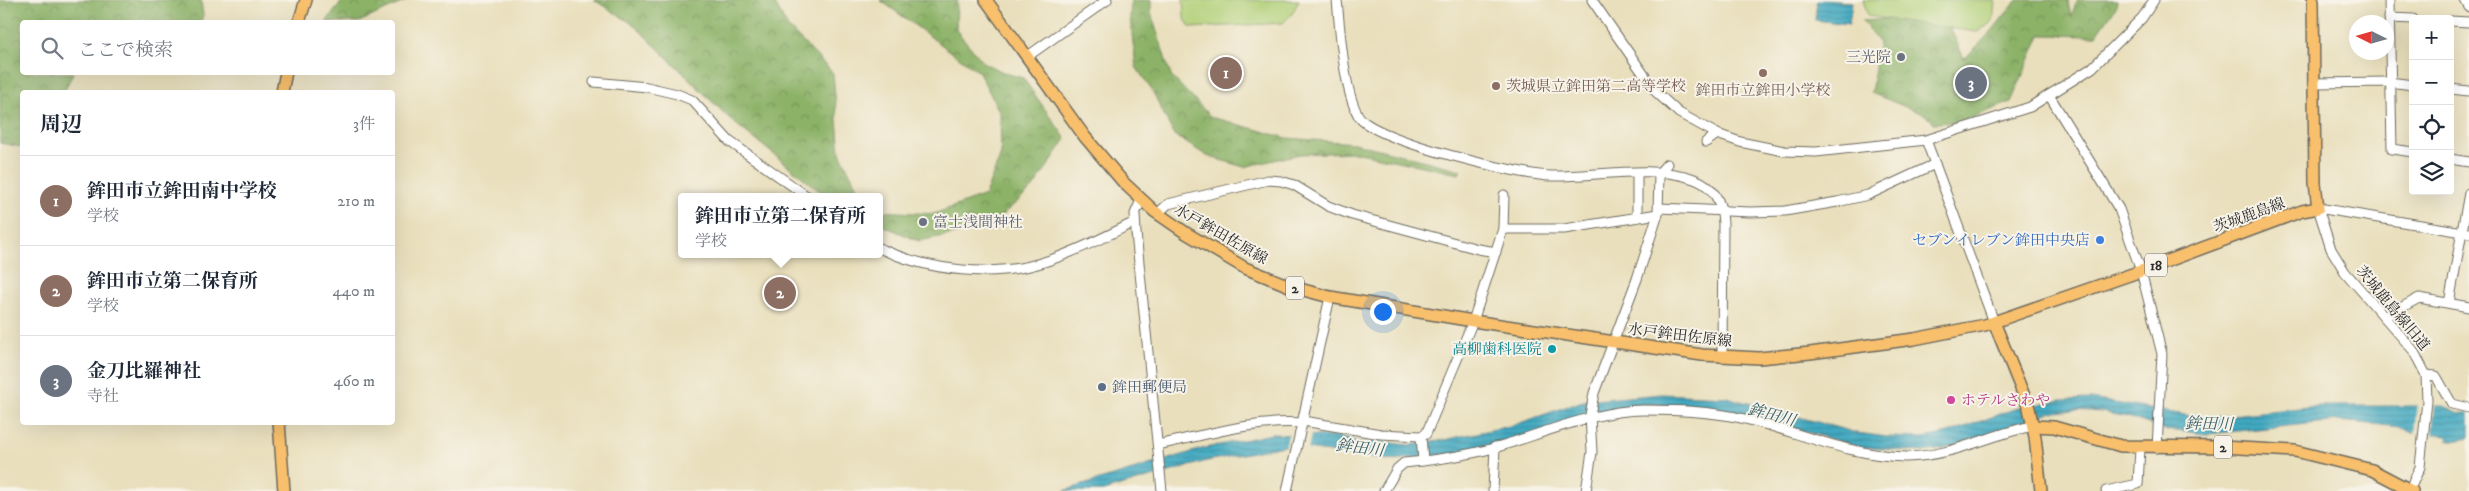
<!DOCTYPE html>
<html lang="ja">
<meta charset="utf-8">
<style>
:root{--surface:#fff;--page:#f6f6f7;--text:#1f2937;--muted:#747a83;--line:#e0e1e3;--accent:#2563eb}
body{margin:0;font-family:"IM FELL DW Pica","Noto Serif JP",serif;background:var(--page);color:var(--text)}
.controls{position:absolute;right:15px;top:15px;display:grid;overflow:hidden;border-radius:5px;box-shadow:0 5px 20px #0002}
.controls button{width:45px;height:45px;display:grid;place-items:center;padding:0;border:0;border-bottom:1px solid var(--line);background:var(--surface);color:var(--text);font:25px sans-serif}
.compass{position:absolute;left:2349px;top:15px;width:45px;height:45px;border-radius:50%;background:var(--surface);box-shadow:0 5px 20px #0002;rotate:275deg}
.you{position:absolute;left:1382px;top:311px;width:18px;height:18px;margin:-12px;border:4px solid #fff;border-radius:50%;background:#1a73e8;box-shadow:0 0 0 8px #1a73e833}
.badge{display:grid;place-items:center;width:32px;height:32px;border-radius:50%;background:var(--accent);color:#fff;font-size:16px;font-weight:700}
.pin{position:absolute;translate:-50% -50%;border:2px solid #fff;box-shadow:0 1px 5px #0006}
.popup{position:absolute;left:678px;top:193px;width:205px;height:65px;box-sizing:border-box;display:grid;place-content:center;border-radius:5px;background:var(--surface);filter:drop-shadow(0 1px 4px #0005);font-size:16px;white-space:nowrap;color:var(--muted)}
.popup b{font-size:19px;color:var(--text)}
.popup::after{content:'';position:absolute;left:50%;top:100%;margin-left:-10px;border:10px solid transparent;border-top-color:var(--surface)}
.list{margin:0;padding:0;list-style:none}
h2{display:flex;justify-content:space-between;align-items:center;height:65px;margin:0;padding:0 20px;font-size:21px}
h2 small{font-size:16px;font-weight:400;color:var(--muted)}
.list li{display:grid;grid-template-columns:32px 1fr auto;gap:15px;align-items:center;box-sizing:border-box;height:90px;padding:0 20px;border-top:1px solid var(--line)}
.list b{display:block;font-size:19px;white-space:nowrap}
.list p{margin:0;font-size:16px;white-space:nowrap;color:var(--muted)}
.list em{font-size:16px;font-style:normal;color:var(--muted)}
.icon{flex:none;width:28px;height:28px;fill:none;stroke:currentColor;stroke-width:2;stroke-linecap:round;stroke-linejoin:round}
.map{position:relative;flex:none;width:2469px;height:491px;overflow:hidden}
.search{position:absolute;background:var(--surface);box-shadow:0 5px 20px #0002;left:20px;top:20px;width:375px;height:55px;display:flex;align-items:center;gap:12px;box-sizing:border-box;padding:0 18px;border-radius:5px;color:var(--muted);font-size:19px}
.panel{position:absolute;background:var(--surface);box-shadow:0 5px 20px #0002;left:20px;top:90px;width:375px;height:335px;border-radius:5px}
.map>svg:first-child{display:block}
</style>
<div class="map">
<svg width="2469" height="491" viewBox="0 0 2469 491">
<defs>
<pattern id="forest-crowns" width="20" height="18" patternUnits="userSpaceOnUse" patternTransform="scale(1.25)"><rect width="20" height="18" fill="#8cb268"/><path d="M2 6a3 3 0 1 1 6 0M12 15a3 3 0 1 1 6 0" fill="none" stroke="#739156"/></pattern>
<pattern id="water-rules" width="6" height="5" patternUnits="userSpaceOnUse" patternTransform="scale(1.25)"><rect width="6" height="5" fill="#41a9c1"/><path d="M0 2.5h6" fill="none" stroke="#378a9d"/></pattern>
</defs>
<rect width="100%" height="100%" fill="#f7f3e8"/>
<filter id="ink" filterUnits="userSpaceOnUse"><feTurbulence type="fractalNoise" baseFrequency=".02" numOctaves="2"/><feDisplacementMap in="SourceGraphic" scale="10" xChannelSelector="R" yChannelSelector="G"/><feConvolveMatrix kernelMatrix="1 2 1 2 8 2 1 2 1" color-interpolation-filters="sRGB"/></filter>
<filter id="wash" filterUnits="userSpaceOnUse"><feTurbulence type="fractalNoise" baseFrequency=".0096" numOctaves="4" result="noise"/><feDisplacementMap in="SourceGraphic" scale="20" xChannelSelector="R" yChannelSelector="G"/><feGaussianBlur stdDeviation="1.12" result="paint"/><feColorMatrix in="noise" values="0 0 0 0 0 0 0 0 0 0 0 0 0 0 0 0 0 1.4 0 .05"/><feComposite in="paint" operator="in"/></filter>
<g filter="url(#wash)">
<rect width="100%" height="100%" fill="#e9dfbc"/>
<g fill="url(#forest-crowns)" stroke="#5c6e4a">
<path d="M0 0H201L203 15 201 22H22V72L73 73 64 92H22V147L0 143Z"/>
<path d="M343 0H408L359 22H326Z"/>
<path d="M594 0H773L787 26 833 73 840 153 862 197H827L732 121 633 24Z"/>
<path d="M880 0H957L956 30 984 63 1005 73 1023 78 1066 139 1033 188 988 227 919 241 879 224V211L934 214 985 195 1001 154 1000 113 979 72Z"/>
<path d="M1131 0H1151V13L1171 76 1211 117 1287 138 1355 143 1461 170 1459 174 1355 152 1300 154 1244 167 1207 156 1174 135 1153 92 1136 67 1130 18Z"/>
<path d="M2017 0H2068L2071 17 2077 0H2117L2116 7 2096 36 2040 35 2011 102 1961 122 1934 123 1926 115 1871 93 1879 42 1862 21 1932 15 1950 27 1964 59 1991 32Z"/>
</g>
<g fill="#b1d078" stroke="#6e7e52">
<path d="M1183 0H1299L1292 14 1283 23 1191 28 1184 18Z"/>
<path d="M1863 0H1995L1993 22 1977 32 1868 16Z"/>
</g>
<g fill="url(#water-rules)" stroke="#366a76">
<path d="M1817 0 1852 2 1849 24 1815 20Z"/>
<path d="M1662 394 1726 397 1857 433 1887 437 1924 438 1948 433 2014 409 2062 400 2091 399 2191 416 2213 417 2318 406H2444L2460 413H2469V437L2448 441 2449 437 2439 434 2412 433 2401 427 2339 421 2207 434 2166 430 2128 417 2102 412 2073 410 2047 413 1944 449 1922 452 1860 447 1738 413 1652 404 1626 408 1463 453 1390 460 1283 446 1207 461 1103 491H1063L1205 448 1272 434 1340 437 1365 444 1374 441 1410 445 1439 441 1514 425 1583 401Z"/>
</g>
<g fill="#e9dfbc">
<path d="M2417 403H2435L2432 436H2414Z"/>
<path d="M1289 432 1311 434 1308 451 1285 449Z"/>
</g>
</g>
<g filter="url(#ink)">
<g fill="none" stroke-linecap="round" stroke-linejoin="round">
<defs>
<g id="minor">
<path d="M1337 0C1340 29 1344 96 1360 118 1378 141 1519 175 1551 176 1593 177 1655 164 1694 179 1714 186 1722 203 1723 223L1722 357"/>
<path d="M1592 0 1656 92 1679 113 1717 134 1740 142 1784 151 1816 152 1926 140 2030 107 2092 68 2142 18 2154 0"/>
<path d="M2389 0 2392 149 2413 152"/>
<path d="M2465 0 2469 7"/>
<path d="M2389 18 2413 19"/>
<path d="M2450 21 2469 22"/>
<path d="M1028 56 1107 0"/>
<path d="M594 82 647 87 677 94 692 100 729 141 808 197"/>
<path d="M2314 83 2389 82 2413 85"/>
<path d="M2450 89 2469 91"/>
<path d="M2049 95 2119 209 2141 271 2162 354 2157 448"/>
<path d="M1926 140 1994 322"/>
<path d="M1706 142 1717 134"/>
<path d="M2450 159 2469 162"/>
<path d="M1637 173V217"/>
<path d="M1141 200 1135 214 1136 233 1162 491"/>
<path d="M1659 208 1750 212 1785 211 1837 202 1868 195 1935 164"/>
<path d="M1157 214 1168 204 1268 180 1281 181 1294 185 1328 206 1352 215 1478 249 1496 252"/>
<path d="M1503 229 1504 195"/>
<path d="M879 248C928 271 995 279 1047 261 1078 251 1106 236 1135 222"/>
<path d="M2449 303 2469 193"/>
<path d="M2384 317 2419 298 2469 307"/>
<path d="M2426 375 2436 376 2452 404 2469 408"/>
<path d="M1303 421 1381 434 1421 436 1426 434 1473 321 1503 229H1564L1658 214"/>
<path d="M1421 436 1423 461"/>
<path d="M1158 445C1206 435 1253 420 1303 423"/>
<path d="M2410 489 2420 467 2427 401 2426 375 2413 350 2345 272 2331 249 2318 208 2469 233"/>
<path d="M1287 491 1330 297"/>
<path d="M1384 491 1397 469 1404 463C1434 460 1464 456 1494 448 1539 435 1596 410 1643 410 1677 410 1712 411 1745 419 1799 432 1849 456 1906 457 1951 457 1990 434 2033 426"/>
<path d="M1493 491 1495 447"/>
<path d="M1586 491 1592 452 1590 415 1594 393 1637 279 1658 214 1659 173 1667 164"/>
<path d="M2106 491 2138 484 2140 448"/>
</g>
<g id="major">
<path d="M986 0 1085 137 1124 183 1154 211 1186 233 1245 268 1292 287 1330 297 1473 321 1702 355 1759 358 1810 353 1914 339 1985 325 2141 271 2302 211 2318 208 2315 183 2313 0"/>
<path d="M299 22 306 0"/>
<path d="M282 92 286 72"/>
<path d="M1994 322 2029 408 2035 437 2041 491"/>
<path d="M279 422 284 491"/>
<path d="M2033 426 2054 427 2121 446 2222 447 2295 451 2372 470 2412 491"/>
</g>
</defs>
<use href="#minor" stroke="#6e6a5e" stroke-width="11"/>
<use href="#major" stroke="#6e6a5e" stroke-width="14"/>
<use href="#minor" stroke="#fff" stroke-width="9"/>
<use href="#major" stroke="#f8bf6c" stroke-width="11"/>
</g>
</g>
<g fill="#6b7280" stroke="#f7f3e8" stroke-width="2">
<circle cx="1901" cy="57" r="5"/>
<circle cx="923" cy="222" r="5"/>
</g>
<g fill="#8d6e63" stroke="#f7f3e8" stroke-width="2">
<circle cx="1763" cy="73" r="5"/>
<circle cx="1496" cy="86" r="5"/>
</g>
<circle fill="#3f7fe0" stroke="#f7f3e8" stroke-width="2" cx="2100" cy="240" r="5"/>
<circle fill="#0f9aa8" stroke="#f7f3e8" stroke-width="2" cx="1552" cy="349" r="5"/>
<circle fill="#5c6f8a" stroke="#f7f3e8" stroke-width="2" cx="1102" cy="387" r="5"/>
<circle fill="#d1479c" stroke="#f7f3e8" stroke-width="2" cx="1951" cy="400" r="5"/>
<g text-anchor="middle" stroke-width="4" stroke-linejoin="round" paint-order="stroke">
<g fill="#f7f3e8" stroke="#686764" stroke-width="1">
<rect x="2145" y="253.5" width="22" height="23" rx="4"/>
<rect x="1286" y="276.5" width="18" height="23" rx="4"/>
<rect x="2214" y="435.5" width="18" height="23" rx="4"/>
</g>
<g font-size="14" font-weight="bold" fill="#2b2b2b">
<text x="2156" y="270">18</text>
<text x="1295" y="293">2</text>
<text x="2223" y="452">2</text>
</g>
<g font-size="15" fill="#5b616d" stroke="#f7f3e8" text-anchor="end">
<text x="1891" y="62">三光院</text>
<text x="933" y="227" text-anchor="start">富士浅間神社</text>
</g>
<g font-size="15" fill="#785e54" stroke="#f7f3e8" text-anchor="start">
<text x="1506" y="91">茨城県立鉾田第二高等学校</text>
<text x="1763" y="95" text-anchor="middle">鉾田市立鉾田小学校</text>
</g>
<g font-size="15" fill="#2b2b2b" stroke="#f7f3e8">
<text transform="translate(2249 215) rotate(-20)" y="5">茨城鹿島線</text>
<text transform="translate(1221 234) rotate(30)" y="5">水戸鉾田佐原線</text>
<text transform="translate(2393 308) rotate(50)" y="5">茨城鹿島線旧道</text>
<text transform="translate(1680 335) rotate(7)" y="5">水戸鉾田佐原線</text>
</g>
<g font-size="15" fill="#366cbe" stroke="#f7f3e8" text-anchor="end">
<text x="2090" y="245">セブンイレブン鉾田中央店</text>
</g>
<g font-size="15" fill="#0d838f" stroke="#f7f3e8" text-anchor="end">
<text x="1542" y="354">高柳歯科医院</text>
</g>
<g font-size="15" fill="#4e5e75" stroke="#f7f3e8" text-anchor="start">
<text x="1112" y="392">鉾田郵便局</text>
</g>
<g font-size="15" fill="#b23c85" stroke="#f7f3e8" text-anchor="start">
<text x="1961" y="405">ホテルさわや</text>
</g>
<g font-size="16" font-style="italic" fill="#345d67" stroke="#f7f3e8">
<text transform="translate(1772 414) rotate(15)" y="6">鉾田川</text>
<text transform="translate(2209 423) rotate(1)" y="6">鉾田川</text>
<text transform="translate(1360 447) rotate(7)" y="6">鉾田川</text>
</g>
</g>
</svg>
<div class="controls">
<button>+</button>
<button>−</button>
<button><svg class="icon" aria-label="locate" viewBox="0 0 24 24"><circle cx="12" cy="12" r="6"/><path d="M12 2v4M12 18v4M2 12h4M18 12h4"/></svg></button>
<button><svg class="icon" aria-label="layers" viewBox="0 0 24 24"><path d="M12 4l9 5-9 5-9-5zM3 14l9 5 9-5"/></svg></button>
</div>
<svg class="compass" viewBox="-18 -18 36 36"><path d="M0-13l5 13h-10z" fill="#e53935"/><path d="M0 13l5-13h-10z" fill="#747a83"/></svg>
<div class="you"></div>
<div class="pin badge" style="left:1226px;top:73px;background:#8d6e63">1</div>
<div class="pin badge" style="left:780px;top:293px;background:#8d6e63">2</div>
<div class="popup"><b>鉾田市立第二保育所</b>学校</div>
<div class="pin badge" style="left:1971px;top:83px;background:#6b7280">3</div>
<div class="search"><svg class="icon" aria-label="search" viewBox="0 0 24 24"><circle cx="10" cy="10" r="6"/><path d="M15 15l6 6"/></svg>ここで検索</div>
<section class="panel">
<h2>周辺<small>3件</small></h2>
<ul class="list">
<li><span class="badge" style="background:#8d6e63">1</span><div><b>鉾田市立鉾田南中学校</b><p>学校</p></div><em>210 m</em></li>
<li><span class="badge" style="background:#8d6e63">2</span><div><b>鉾田市立第二保育所</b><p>学校</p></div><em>440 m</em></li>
<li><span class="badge" style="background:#6b7280">3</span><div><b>金刀比羅神社</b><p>寺社</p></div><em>460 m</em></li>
</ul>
</section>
</div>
